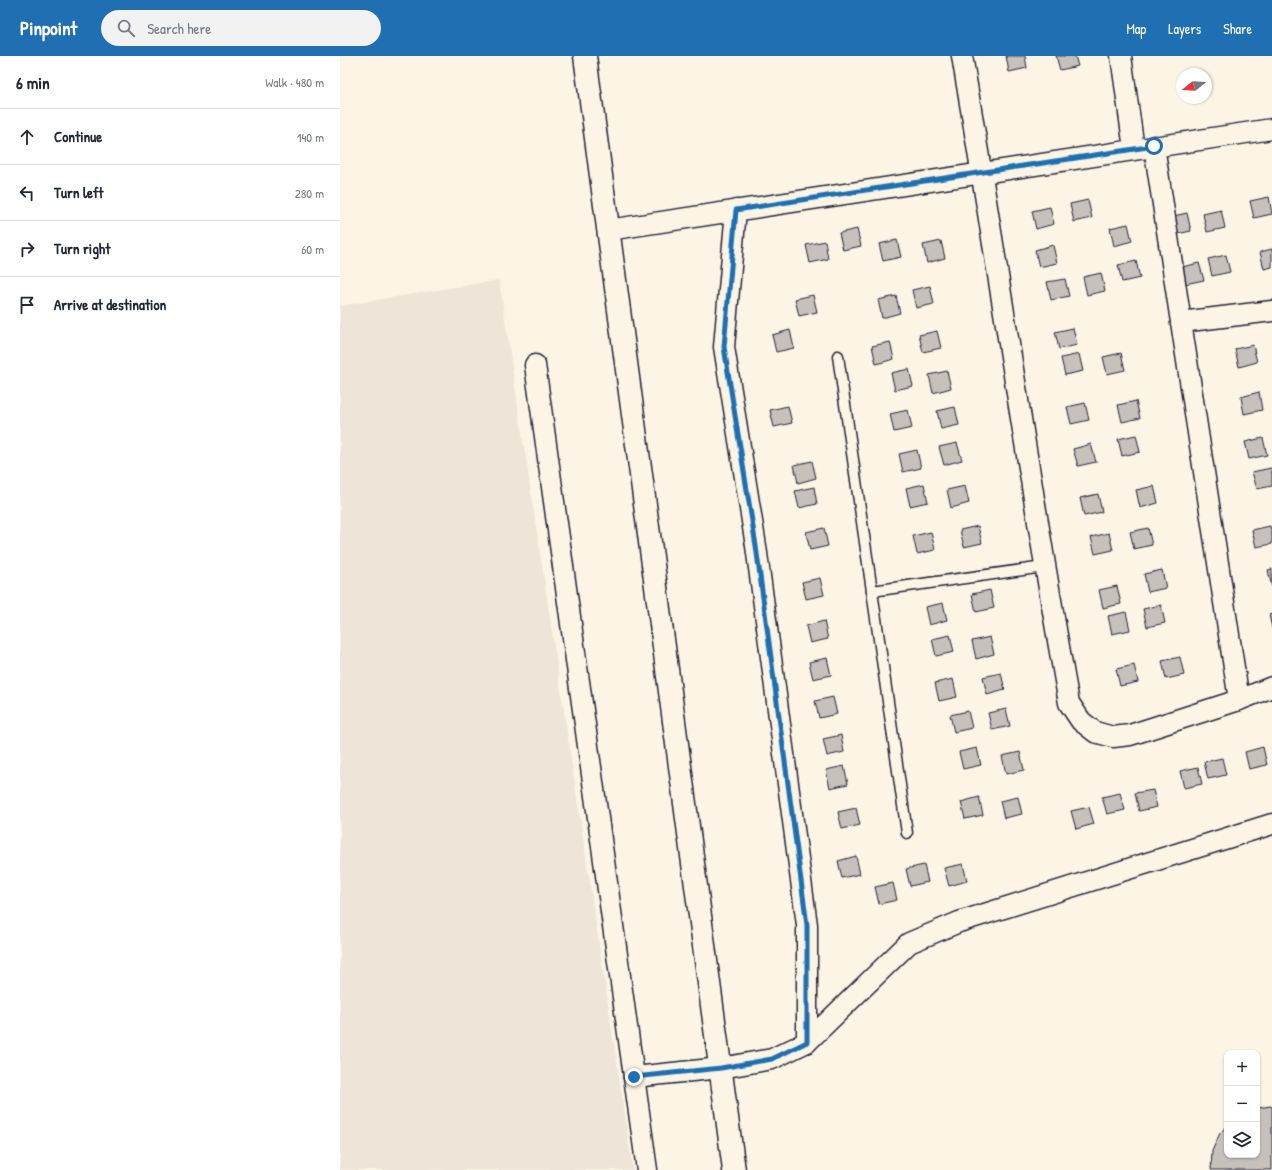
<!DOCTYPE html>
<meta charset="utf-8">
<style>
:root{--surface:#fff;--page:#f2f2f3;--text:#1f2937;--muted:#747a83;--line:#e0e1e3;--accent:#1f6fb2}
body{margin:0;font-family:"Patrick Hand",sans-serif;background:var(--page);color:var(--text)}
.controls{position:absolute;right:12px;bottom:12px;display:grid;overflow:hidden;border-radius:8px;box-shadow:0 1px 3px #0004}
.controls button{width:36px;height:36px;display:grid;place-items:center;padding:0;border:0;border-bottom:1px solid var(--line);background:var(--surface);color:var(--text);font:20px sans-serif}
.compass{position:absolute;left:836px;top:12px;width:36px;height:36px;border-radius:50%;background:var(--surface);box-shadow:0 1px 3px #0004;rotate:252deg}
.stop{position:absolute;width:12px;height:12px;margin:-9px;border:3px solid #1f6fb2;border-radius:50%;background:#fff}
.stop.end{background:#1f6fb2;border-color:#fff;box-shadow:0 1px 4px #0008}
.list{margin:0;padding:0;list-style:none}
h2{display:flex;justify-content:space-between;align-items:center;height:52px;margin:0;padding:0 16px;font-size:17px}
h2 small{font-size:13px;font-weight:400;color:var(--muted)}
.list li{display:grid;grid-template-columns:26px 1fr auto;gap:12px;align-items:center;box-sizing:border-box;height:56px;padding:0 16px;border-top:1px solid var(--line)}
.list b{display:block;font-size:15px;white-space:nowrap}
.list em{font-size:13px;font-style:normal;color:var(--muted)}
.icon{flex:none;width:22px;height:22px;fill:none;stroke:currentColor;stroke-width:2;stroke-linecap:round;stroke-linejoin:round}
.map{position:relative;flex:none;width:932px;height:1114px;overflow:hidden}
header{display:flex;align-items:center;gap:24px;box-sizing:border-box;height:56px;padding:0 20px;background:var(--accent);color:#fff}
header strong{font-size:19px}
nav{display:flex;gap:22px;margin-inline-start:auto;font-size:14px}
.search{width:280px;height:36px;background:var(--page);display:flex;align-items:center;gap:10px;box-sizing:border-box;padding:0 14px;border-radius:22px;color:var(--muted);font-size:15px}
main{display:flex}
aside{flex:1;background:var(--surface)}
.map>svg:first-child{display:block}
</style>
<header>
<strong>Pinpoint</strong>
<div class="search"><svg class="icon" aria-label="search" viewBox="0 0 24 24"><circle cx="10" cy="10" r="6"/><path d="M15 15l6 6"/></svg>Search here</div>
<nav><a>Map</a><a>Layers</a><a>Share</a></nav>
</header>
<main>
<aside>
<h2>6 min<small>Walk · 480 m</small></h2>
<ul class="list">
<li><svg class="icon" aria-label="ahead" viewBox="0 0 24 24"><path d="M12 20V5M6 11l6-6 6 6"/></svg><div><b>Continue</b></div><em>140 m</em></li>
<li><svg class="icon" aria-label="left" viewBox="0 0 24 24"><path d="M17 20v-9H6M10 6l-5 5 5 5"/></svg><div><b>Turn left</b></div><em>280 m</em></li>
<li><svg class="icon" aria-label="right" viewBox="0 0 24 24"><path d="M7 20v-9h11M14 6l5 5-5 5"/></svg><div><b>Turn right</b></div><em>60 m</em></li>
<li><svg class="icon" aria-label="arrive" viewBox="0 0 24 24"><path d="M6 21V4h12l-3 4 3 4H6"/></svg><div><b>Arrive at destination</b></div></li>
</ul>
</aside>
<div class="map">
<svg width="932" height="1114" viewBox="0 0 932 1114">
<rect width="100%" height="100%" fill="#fcf5e5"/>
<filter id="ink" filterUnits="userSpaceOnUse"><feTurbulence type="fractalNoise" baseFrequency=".025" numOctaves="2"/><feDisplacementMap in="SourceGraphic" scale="8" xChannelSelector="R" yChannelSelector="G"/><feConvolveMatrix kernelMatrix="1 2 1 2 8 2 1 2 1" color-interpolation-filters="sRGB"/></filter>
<g filter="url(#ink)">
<path fill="#ece5d8" d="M159 224 293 1114H0V250Z"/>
<g fill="#c6c1bb" stroke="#22223b">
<path d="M666 0H685L687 12 669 16Z"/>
<path d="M716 0H735L738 10 720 14Z"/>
<path d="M929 141 932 158 914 162 910 145Z"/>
<path d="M748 144 752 162 734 166 730 148Z"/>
<path d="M710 151 714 168 696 173 692 155Z"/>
<path d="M881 154 885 172 867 176 863 158Z"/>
<path d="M847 157 851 175 833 179 829 161Z"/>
<path d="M788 168 792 185 774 190 770 172Z"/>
<path d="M517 173 521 190 503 194 499 177Z"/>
<path d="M557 184 561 201 543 205 539 188Z"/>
<path d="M485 185 488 203 470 207 466 189Z"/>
<path d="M601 185 605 202 587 207 583 189Z"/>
<path d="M713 189 717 207 699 211 695 194Z"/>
<path d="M932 193V211L924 213 920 196Z"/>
<path d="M886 199 890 216 872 220 868 203Z"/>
<path d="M796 205 800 222 782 226 778 209Z"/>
<path d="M859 207 864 224 845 228 842 211Z"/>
<path d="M761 217 765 235 747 239 743 221Z"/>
<path d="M725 223 729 240 711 244 707 226Z"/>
<path d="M590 230 594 248 576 252 572 234Z"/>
<path d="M473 239 477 256 459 260 455 243Z"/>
<path d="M556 240 560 257 542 262 538 244Z"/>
<path d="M733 272 737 289 719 293 715 276Z"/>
<path d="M450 274 454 292 436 296 432 279Z"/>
<path d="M597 275 601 292 583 296 579 279Z"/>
<path d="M550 286 554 303 536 308 532 290Z"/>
<path d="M913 289 917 306 899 311 895 293Z"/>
<path d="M781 297 785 314 767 318 763 301Z"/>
<path d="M739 298 743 315 725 319 721 302Z"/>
<path d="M569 313 573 330 555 334 551 317Z"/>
<path d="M607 315 611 332 593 337 589 319Z"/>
<path d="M919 336 922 354 904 358 901 341Z"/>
<path d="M796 345 800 362 782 366 778 349Z"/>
<path d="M745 347 749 364 731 368 727 351Z"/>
<path d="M448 350 452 367 434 371 430 354Z"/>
<path d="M615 351 619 369 601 373 597 355Z"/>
<path d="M568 354 572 372 554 376 550 358Z"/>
<path d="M796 379 800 396 782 400 778 383Z"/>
<path d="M923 382 927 399 909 403 905 386Z"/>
<path d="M617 387 622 404 604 409 599 391Z"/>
<path d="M751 388 756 406 738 410 733 393Z"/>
<path d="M577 394 581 412 563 416 559 398Z"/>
<path d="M472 405 476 422 458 427 454 409Z"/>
<path d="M931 412 932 418V430L917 433 912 416Z"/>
<path d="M584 428 588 446 570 450 566 432Z"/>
<path d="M625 430 629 447 611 452 607 434Z"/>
<path d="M814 430 818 447 800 452 796 434Z"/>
<path d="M474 431 477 448 459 452 455 435Z"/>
<path d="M758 438 762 456 744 460 740 442Z"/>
<path d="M638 470 642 487 624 491 620 474Z"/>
<path d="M930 470 932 478V488L916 491 912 474Z"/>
<path d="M484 472 488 490 470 494 466 476Z"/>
<path d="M808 472 812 489 794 493 790 476Z"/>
<path d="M591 476 595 494 577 498 573 480Z"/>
<path d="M769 477 773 494 755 498 751 481Z"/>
<path d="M932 513V532L928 514Z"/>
<path d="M822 514 826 532 808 536 804 518Z"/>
<path d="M480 522 484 539 466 543 462 526Z"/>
<path d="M777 530 781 548 763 552 759 534Z"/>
<path d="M650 534 654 552 636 556 632 538Z"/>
<path d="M603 547 607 564 589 569 585 551Z"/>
<path d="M821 549 825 567 807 571 803 553Z"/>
<path d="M786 556 790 574 772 578 768 560Z"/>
<path d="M932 558V572L929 559Z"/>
<path d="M484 565 488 583 470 587 466 570Z"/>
<path d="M610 579 614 596 596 600 592 583Z"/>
<path d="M650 581 654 598 636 603 632 585Z"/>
<path d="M840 601 844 619 826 623 822 605Z"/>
<path d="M487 602 491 619 473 623 469 606Z"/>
<path d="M794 609 798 626 780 630 776 613Z"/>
<path d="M661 617 665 634 647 639 643 621Z"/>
<path d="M613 623 617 641 599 645 595 627Z"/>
<path d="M493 641 497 658 479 662 475 645Z"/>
<path d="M666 653 670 670 652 674 648 657Z"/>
<path d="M628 655 632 672 614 676 610 659Z"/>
<path d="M501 679 504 696 487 700 483 683Z"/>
<path d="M923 691 927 709 909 713 905 696Z"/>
<path d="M637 692 641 709 623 713 619 696Z"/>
<path d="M680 696 684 714 666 718 662 700Z"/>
<path d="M882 702 886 719 868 723 864 706Z"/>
<path d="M504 710 508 728 490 732 486 714Z"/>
<path d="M858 711 862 728 844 732 840 715Z"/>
<path d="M813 734 817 751 799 755 795 737Z"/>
<path d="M780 737 785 754 767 758 762 741Z"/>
<path d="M639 741 643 759 625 763 621 746Z"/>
<path d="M678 741 682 758 664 762 660 745Z"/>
<path d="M749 751 754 768 736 773 731 755Z"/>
<path d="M516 752 520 769 502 773 498 756Z"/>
<path d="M516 800 520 818 502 822 498 805Z"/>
<path d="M623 808 627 825 609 830 604 812Z"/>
<path d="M584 809 588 826 570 830 566 813Z"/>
<path d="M553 827 557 844 539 848 535 831Z"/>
<path d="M931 1050 932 1051V1114H871L872 1095 880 1077 887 1070V1099H917V1052Z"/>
</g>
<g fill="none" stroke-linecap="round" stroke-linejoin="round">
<defs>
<g id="lane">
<path d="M498 300 567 777"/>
<path d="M532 535 704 511"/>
</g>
<g id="street">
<path d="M622 0C659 216 690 432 729 647L741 665 755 676 773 681 790 679 899 644 932 631"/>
<path d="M781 0 794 93"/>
<path d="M814 90 899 644"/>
<path d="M396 154 384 291 416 490 467 869V986"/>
<path d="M268 174 932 73"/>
<path d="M841 266 932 255"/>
<path d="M195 309 307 1114"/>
<path d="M294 1021 381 1012 432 1003 467 986 569 887 619 866 932 768"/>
</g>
<path id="secondary" d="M245 0 394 1114"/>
</defs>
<use href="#lane" stroke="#22223b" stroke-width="13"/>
<use href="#street" stroke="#22223b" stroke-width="23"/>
<use href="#secondary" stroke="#22223b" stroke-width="25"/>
<use href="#lane" stroke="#fcf5e5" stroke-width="10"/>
<use href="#street" stroke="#fcf5e5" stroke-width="20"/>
<use href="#secondary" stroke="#fcf5e5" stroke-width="22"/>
</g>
</g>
<g fill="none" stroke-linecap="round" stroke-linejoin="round" filter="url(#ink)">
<path stroke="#1f6fb2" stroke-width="5" d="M294 1021 381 1012 432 1003 467 986V869L416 490 384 291 396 154 814 90"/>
</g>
</svg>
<div class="controls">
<button>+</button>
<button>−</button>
<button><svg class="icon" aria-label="layers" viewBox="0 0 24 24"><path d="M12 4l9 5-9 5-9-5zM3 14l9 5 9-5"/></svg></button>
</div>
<svg class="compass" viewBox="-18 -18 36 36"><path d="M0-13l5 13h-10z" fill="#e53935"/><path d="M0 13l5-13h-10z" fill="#747a83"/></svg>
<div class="stop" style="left:814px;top:90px"></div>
<div class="stop end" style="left:294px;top:1021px"></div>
</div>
</main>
